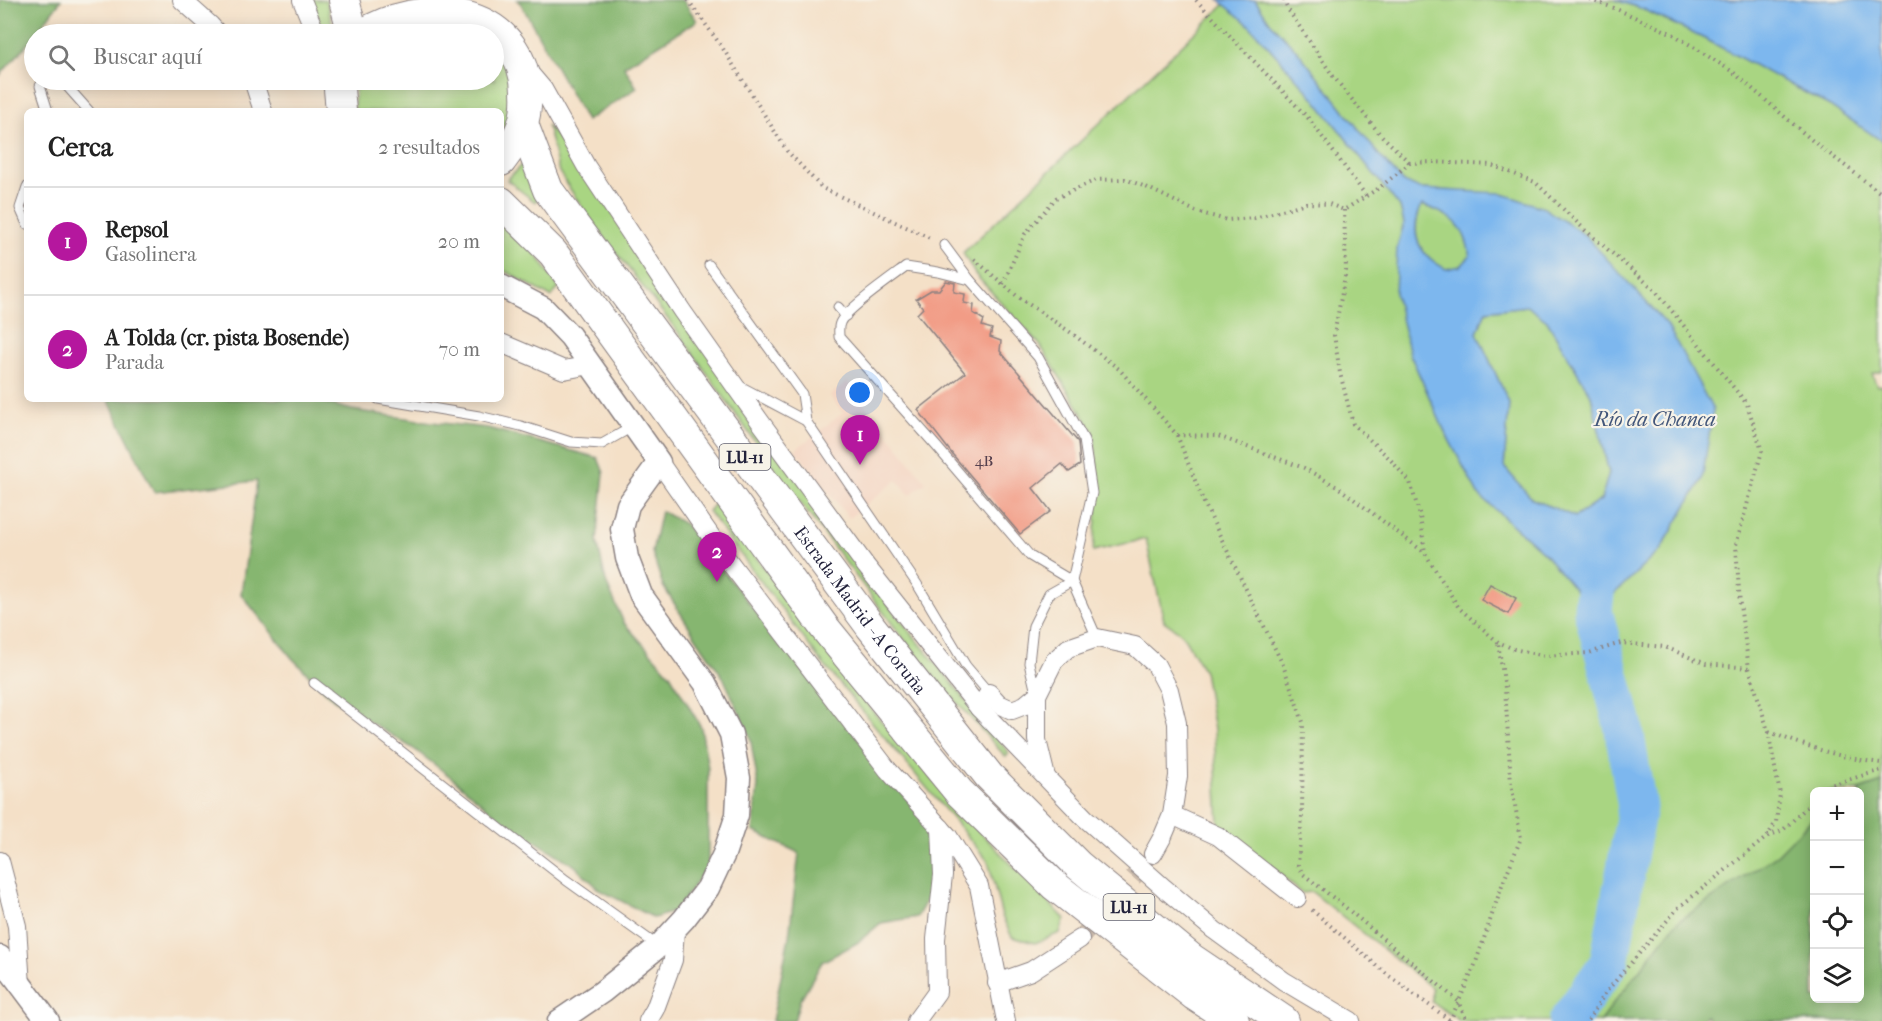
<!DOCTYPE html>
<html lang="es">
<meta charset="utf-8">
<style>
:root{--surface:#fff;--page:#f2f2f2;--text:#222;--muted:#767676;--line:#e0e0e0;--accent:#b5179e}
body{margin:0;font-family:"IM FELL French Canon",serif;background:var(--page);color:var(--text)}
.controls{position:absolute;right:18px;bottom:18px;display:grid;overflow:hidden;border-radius:9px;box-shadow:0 3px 15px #0003}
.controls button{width:54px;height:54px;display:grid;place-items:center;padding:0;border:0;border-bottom:2px solid var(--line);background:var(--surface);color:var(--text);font:30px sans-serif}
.you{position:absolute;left:860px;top:393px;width:21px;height:21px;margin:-15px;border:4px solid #fff;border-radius:50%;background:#1a73e8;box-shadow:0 0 0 9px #1a73e833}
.badge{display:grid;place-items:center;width:39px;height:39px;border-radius:50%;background:var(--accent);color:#fff;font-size:20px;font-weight:700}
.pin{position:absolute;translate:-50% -50px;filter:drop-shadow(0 2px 3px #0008)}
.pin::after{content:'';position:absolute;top:32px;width:21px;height:18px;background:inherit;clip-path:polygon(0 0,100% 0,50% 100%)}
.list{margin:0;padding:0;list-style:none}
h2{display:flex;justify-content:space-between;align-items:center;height:78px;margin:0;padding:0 24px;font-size:26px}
h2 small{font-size:20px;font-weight:400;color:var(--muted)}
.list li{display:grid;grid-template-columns:39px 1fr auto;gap:18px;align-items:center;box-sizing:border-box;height:108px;padding:0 24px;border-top:2px solid var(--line)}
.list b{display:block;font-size:22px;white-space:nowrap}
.list p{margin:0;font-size:20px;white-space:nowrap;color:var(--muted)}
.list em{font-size:20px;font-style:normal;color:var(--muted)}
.icon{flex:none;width:33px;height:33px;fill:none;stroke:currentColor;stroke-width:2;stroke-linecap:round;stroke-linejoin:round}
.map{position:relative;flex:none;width:1882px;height:1021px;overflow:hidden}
.search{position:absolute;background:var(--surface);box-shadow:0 3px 15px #0003;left:24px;top:24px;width:480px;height:66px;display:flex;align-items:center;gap:15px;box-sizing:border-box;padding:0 21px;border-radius:33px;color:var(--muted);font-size:22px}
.panel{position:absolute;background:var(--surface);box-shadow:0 3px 15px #0003;left:24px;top:108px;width:480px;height:294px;border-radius:9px}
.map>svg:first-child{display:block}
</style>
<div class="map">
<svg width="1882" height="1021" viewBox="0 0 1882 1021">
<rect width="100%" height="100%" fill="#f7f3e8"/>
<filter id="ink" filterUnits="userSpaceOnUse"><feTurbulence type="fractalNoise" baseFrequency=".0167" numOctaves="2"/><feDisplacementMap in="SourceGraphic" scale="12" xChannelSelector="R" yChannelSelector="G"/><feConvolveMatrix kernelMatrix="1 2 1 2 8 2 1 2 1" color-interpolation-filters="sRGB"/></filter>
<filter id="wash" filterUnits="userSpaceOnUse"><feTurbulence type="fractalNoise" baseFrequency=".008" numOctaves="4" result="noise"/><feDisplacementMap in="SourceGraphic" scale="24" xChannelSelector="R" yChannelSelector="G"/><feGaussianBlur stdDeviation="1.35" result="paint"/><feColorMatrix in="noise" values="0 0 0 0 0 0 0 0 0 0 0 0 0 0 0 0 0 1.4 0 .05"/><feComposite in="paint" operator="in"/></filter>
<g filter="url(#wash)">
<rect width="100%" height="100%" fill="#f4e0c7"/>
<path fill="#f4d3c0" d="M847 382 926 482 910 495 897 480 849 518 795 450 843 413 830 396Z"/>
<g fill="#a9d582" stroke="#667c5e" stroke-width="1.5">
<path d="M310 0H326L335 34H325Z"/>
<path d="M1255 0H1615L1643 9 1711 42 1830 106 1882 141V371L1872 374 1877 386 1882 385V782L1856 791 1814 792V817L1778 854 1676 923 1600 1021H1460L1432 1002V988L1312 892 1302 893 1219 824 1214 730 1204 671 1182 634 1164 621 1146 539 1093 551 1099 488 1094 433 1040 345 975 274 963 253 1225 4 1248 24 1310 93 1400 207 1404 223 1397 248 1410 354 1445 432 1478 494 1544 553 1594 611 1615 593 1661 549 1702 480 1455 191 1420 189 1403 182 1379 155 1299 53 1270 22Z"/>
<path d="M421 17 482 34H384Z"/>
<path d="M494 47C509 64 515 92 509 114 508 120 504 126 501 132V111H356L354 106 356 80H494Z"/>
<path d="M547 125 573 156 887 603 1009 753 1006 757 925 667 773 467 678 332 587 215 559 172Z"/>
<path d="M522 164 538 198 535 202 507 180Z"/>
<path d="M1421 205C1453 215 1464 222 1471 256L1461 266 1446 270C1418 254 1410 236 1421 205Z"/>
<path d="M501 218 536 254 559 288 551 297 509 273 501 270Z"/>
<path d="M1527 306 1547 321 1591 395 1609 473 1601 500 1575 517 1532 499 1504 467 1509 403 1477 333 1486 311Z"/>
<path d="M715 503 875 714 980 832 1065 919 1060 933 1035 943 1012 937 1002 916 988 861 820 660 708 511Z"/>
</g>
<g fill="#86b670" stroke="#546c56" stroke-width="1.5">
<path d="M0 0H61L31 40 0 75Z"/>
<path d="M517 0H683L697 21 624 66 637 88 586 121 521 4Z"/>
<path d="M108 399H310L352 410 432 422 488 428 598 458 604 473 597 541 606 582 624 623 670 674 701 727 708 768V865L676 911 654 918 600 890 574 865 503 821 452 778 414 749 333 699 292 658 241 594 257 481 154 492Z"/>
<path d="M661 511 685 524 950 851 951 856 917 917 881 923 857 943 822 962 800 1000 794 1021H772L789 937 799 853 753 831 758 785 750 736 723 677 697 639 663 586 652 552Z"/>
<path d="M1882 782V1021H1710L1706 1016 1700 1021H1600L1676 923 1778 854 1814 817V998H1860V792L1856 791Z"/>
</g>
<g fill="#7db7ee" stroke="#506c94" stroke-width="1.5" fill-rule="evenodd">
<path d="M1219 0H1255L1270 22 1299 53 1379 155 1403 182 1420 189 1500 193 1544 208 1586 236 1667 325 1713 410 1702 480 1661 549 1615 593 1593 611 1544 553 1478 494 1445 432 1410 354 1395 294 1397 248 1404 223 1400 207 1310 93 1248 24ZM1422 205C1452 215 1465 224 1470 256L1461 266 1446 269C1419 255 1408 234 1422 205ZM1527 306 1547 321 1591 395 1609 473 1601 500 1575 517 1532 499 1504 467 1509 403 1477 333 1486 311Z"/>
<path d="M1615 0H1882V141L1830 106 1711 42 1643 9Z"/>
</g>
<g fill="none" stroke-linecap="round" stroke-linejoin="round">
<path stroke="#7db7ee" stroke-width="39" d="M1568 1021 1609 963 1637 807 1623 724 1593 611 1596 584 1606 559"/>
</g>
<g id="blocks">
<g fill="#f29c86">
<path d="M946 281 955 283 954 292 965 294 964 303 974 305 973 313 984 320 982 326 992 329 990 337 1001 341 1000 351 1078 442 1080 465 1069 472 1062 464 1033 488 1051 511 1020 534 953 455 918 410 965 373 917 314 923 308 916 299 931 290H939Z"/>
<path d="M1490 584 1516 598 1508 614 1481 600Z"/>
</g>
</g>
</g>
<g filter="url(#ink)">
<use href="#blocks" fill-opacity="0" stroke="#8b8181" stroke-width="1.5"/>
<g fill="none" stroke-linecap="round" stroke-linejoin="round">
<path stroke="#cabaab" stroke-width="18" stroke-dasharray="18 9" stroke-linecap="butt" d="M1080 939 1150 858"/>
<defs>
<g id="service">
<path d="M47 80H44L40 86 48 111"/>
<path d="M57 80 65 84 89 111"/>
<path d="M27 187 20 208 27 224"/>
<path d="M944 245 970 280 1038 357 1084 440 1092 493 1072 581 1049 594 1033 626 1029 663 1036 693"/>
<path d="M709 265 802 394 806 421"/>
<path d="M970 280 938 272 906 267C894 276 844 311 840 323 838 327 839 333 839 337L937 447 1030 556 1072 581 1097 638"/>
<path d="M838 307 846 316"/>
<path d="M740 386 806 421 917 584 966 666 989 693"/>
<path d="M378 399 479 416 521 426 571 442 602 444 632 427"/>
<path d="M314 683 566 880 658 946"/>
</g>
<g id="minor">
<path d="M182 0 210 25 218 34"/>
<path d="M302 0 316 34"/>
<path d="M526 69 543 89 586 166 682 311 759 420 866 566 979 708 1085 818 1164 888 1214 930 1284 981 1351 1021"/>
<path d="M253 80 263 111"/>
<path d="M501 343 564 370 590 365"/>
<path d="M659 462 724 555 888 770 948 836 979 886 1006 1021"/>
<path d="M1037 695V740L1046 777"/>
<path d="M979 708 989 693 999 704 1012 710 1025 705 1037 695 1054 661 1068 648 1097 638 1135 646 1156 665 1169 690 1177 723 1178 776 1172 815 1163 836 1153 854"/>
<path d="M1172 815 1218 836 1297 898"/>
<path d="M0 861 17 926 21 985"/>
<path d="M997 983 1031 971 1080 939"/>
<path d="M648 1021 655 1009 673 960 675 929"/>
<path d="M916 1021 937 992 936 939 943 875 941 828"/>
</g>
<g id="tertiary">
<path d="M501 286 543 308 570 336 659 462 628 505 622 529 627 558 641 595 705 683 731 734 739 778 737 815 724 854 708 888 684 919 658 947 602 992 559 1021"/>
<path d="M0 957 48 1021"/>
</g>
<g id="trunk">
<path d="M344 0 353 34"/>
<path d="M363 34C417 0 510 2 525 80 527 95 527 112 522 126 518 139 509 150 501 161"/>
<path d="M341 111 339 89 341 80"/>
<path id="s1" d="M523 124 548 190 871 627 989 776 1078 865 1192 959 1284 1021"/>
<path d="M501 202 553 253 824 627 959 792 1055 886 1194 995 1234 1021"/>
</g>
</defs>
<use href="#service" stroke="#8b8181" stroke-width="11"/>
<use href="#minor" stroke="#8b8181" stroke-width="20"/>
<use href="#tertiary" stroke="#8b8181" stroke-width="25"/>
<use href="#trunk" stroke="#8b8181" stroke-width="32"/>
<g stroke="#8b8181" stroke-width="4" stroke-dasharray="1.5 4.5" stroke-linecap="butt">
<path d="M688 0 722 47 787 151 822 188 932 239"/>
<path d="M1196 0 1309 119 1367 197"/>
<path d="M1284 0 1287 8 1333 76 1380 134 1410 163"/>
<path d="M1590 0 1614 8 1673 34 1733 72 1814 142 1882 194"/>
<path d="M1344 210 1346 271 1334 335 1340 373 1353 424 1389 458 1410 482 1420 516 1425 553"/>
<path d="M974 259 1018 297 1070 332 1119 369 1177 435 1218 436 1304 468 1339 488 1425 553 1459 608 1498 642 1514 649 1545 656 1589 653 1621 643 1665 647 1706 664 1749 668"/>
<path d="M1003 284 1025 234 1056 198 1096 180 1125 179 1146 187 1197 212 1227 220 1255 218 1306 203 1329 204 1344 210 1379 188 1410 163 1433 162 1491 165 1535 182 1585 230 1655 290 1747 404 1762 451 1736 545 1740 605 1749 668 1768 731 1780 794 1776 822 1767 837 1678 908 1606 992 1588 1021"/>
<path d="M1177 435 1204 503 1283 665 1303 722 1302 816 1298 865 1303 874 1345 907 1458 1001 1467 1021"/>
<path d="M1769 732C1806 746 1843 759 1882 763"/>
<path d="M1824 792 1830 785 1882 770"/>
<path d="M1768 836 1783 830 1814 800"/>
<path d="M1312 910 1389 976 1451 1021"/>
<path d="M1450 1021 1475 965 1501 888 1521 838 1511 783 1505 688 1498 643"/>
</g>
<use href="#service" stroke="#fff" stroke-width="9"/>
<use href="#minor" stroke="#fff" stroke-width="18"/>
<use href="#tertiary" stroke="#fff" stroke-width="22"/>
<use href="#trunk" stroke="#fff" stroke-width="30"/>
</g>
</g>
<g text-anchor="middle" stroke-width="4.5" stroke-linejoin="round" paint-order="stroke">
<g font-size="15" fill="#56404e">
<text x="984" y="466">4B</text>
</g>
<g fill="#f7f3e8" stroke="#62616f" stroke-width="1.5">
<rect x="719.5" y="444" width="51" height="26" rx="4.5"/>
<rect x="1103.5" y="894" width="51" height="26" rx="4.5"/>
</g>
<g font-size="16" font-weight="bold" fill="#22223b">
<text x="745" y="463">LU-11</text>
<text x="1129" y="913">LU-11</text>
</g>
<g font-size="18" fill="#22223b" stroke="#f7f3e8">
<text dy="6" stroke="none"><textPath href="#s1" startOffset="594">Estrada Madrid - A Coruña</textPath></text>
</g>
<g font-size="20" font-style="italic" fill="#42567a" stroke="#f7f3e8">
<text x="1655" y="426">Río da Chanca</text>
</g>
</g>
</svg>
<div class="controls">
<button>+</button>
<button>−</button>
<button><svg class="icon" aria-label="locate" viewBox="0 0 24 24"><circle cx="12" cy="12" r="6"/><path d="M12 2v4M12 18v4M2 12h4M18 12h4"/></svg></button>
<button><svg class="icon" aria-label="layers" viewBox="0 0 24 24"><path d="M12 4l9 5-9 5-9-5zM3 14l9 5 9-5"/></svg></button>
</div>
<div class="you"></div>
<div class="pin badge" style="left:860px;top:465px">1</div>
<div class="pin badge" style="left:717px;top:582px">2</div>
<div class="search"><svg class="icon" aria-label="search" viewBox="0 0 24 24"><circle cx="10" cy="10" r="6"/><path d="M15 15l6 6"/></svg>Buscar aquí</div>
<section class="panel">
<h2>Cerca<small>2 resultados</small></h2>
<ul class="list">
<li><span class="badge">1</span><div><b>Repsol</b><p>Gasolinera</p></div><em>20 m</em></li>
<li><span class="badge">2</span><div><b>A Tolda (cr. pista Bosende)</b><p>Parada</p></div><em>70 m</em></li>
</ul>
</section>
</div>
